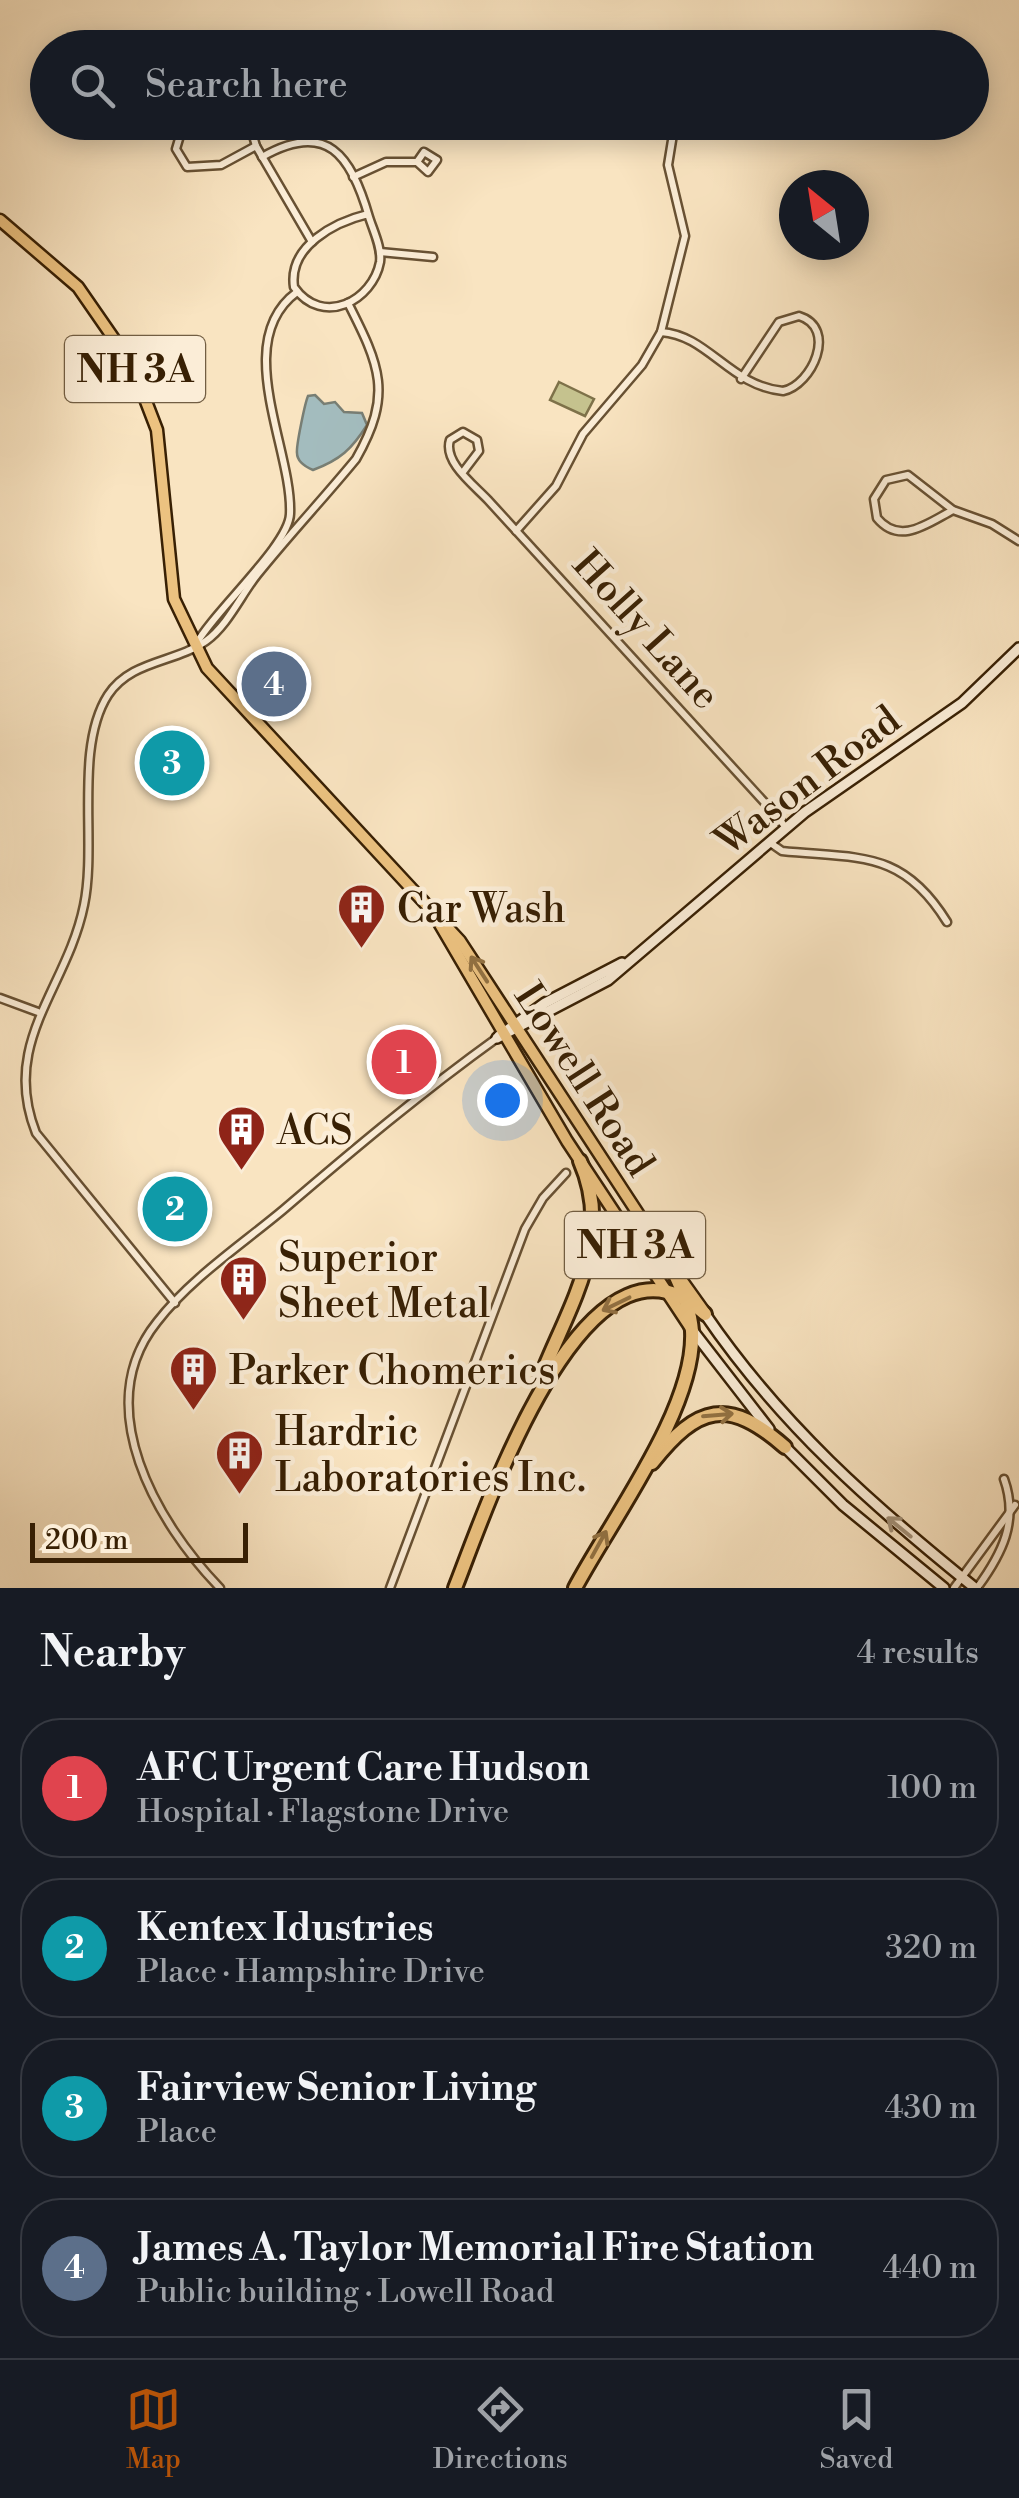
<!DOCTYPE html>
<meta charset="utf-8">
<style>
:root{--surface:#171b24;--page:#20242c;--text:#f1f3f6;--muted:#9ea1a6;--line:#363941;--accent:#b45309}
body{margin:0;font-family:"Libre Bodoni",serif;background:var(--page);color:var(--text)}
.compass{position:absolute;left:779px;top:170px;width:90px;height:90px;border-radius:50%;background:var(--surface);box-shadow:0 5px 25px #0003;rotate:330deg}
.scale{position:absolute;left:30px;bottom:25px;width:218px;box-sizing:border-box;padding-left:10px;border:5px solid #382004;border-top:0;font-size:28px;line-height:35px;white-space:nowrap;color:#382004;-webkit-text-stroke:8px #fbedd7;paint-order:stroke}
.you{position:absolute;left:502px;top:1100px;width:35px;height:35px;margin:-25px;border:8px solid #fff;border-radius:50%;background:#1a73e8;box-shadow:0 0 0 15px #1a73e833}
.badge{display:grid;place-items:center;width:65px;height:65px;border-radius:50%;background:var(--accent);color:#fff;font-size:32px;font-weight:700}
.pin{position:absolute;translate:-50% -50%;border:5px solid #fff;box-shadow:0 2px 10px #0006}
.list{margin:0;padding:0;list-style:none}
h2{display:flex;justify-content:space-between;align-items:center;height:130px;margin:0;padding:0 40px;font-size:42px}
h2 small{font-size:32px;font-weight:400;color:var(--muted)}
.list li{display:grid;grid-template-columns:65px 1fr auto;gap:30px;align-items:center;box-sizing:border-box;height:140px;margin:0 20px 20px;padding:0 20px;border:2px solid var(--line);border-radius:40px}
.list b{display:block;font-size:38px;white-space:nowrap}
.list p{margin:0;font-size:32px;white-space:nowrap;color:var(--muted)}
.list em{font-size:32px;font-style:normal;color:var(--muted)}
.icon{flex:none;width:55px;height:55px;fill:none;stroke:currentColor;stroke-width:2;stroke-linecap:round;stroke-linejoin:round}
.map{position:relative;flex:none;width:1019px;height:1588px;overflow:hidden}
.search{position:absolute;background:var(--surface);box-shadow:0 5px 25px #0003;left:30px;right:30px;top:30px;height:110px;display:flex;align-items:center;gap:25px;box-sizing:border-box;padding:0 35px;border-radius:55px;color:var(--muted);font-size:38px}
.sheet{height:770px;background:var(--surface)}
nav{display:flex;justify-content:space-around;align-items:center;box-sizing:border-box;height:140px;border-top:2px solid var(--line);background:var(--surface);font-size:28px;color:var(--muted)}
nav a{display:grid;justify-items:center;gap:5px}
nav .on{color:var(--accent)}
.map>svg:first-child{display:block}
</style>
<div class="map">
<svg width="1019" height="1588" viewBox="0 0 1019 1588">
<rect width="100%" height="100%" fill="#f9e4c1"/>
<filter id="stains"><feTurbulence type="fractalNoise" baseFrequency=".002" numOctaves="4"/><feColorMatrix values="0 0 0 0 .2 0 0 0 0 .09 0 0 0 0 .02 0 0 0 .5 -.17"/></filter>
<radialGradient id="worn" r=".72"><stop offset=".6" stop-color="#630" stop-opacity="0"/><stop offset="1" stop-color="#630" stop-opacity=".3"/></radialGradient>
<path fill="#c5c28e" stroke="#7e7149" stroke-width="2.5" d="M559 382 594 399 585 416 550 400Z"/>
<path fill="#a3bcbe" stroke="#787e74" stroke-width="2.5" d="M315 395 324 404 335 402 344 412 362 413 367 425C352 449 340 460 313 470 306 467 297 462 297 453 296 446 305 403 308 396Z"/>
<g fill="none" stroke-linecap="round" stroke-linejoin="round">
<defs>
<g id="street">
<path d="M587 48 649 42 676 48"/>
<path d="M184 122 176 149 187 167 221 165 256 146"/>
<path d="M249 122 256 146 312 242"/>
<path d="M262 157C327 120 351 155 369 217 373 230 382 248 380 262 373 300 323 328 294 287 288 246 335 222 368 214"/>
<path d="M353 177 386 162H417L428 172 437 160 424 152 417 162"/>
<path d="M380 252 433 257"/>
<path d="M661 332C708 335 730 386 783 391 812 385 838 328 799 316L779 322 741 379"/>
<path d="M463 472 479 451 477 440 463 432 450 440C443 462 474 485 488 500 584 606 681 711 777 816L786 828"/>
<path d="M953 510C928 523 900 546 877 518L874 499 886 480 908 475 953 510 992 524 1019 541"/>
<path d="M516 531 556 486 583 434 642 365 661 332 685 236 668 165 675 122"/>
<path d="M195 646C213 612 289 545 290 514 293 450 230 341 297 292"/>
<path d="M769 842 782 851C859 859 902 849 947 922"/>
<path d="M0 998 38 1012"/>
<path d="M175 1303 36 1133C0 1042 67 989 84 905 97 843 74 748 108 695 131 660 175 663 206 641 228 625 241 595 257 575 289 535 324 498 356 459 393 394 380 366 348 303"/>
<path d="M220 1588C157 1523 89 1407 157 1322 190 1279 241 1245 283 1210 353 1150 422 1092 497 1038"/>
<path d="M390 1588 525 1229 543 1198 566 1173"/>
<path d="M954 1588 1015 1505"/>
<path d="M977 1588C1002 1554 1019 1521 1004 1479"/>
</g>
<g id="secondary">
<path d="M499 1036 545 1003 622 963"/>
<path d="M497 1038 608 980 805 812 962 703 1019 648"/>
<path d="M705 1314C780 1424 872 1505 975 1588"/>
<path d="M693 1331 769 1429"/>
<path d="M783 1445 843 1505 944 1588"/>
</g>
<g id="primary">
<path d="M0 220 78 287 132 365 157 430 174 599 207 668 460 941 671 1264"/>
<path d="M438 921 567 1141 690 1327"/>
<path d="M680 1278 705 1313"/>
</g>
<g id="highway">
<path d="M540 1379C568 1307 615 1240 580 1161"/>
<path d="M652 1463C698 1405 728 1397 785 1447"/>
<path d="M455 1588C484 1516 586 1202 705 1314"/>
<path d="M575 1588C611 1520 696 1408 692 1331 690 1306 679 1281 667 1259"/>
</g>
</defs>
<use href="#street" stroke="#685133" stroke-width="11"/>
<use href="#secondary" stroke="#382004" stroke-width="14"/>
<use href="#primary" stroke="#382004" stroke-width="15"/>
<use href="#highway" stroke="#382004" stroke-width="18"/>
<use href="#street" stroke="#fbedd7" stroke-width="6"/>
<use href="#secondary" stroke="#fbedd7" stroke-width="9"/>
<use href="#primary" stroke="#ecc280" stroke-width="10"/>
<use href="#highway" stroke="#ecc280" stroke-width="12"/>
</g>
<defs><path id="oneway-shaft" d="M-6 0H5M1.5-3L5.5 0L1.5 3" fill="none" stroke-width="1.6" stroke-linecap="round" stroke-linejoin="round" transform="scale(2.5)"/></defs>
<g stroke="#927142">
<use href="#oneway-shaft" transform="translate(479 969) rotate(-123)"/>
<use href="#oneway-shaft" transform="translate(616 1304) rotate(154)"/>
<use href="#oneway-shaft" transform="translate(718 1415) rotate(-5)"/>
<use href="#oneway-shaft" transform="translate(599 1544) rotate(-61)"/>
</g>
<use stroke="#a39178" href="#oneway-shaft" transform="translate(899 1527) rotate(-141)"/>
<defs>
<symbol id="building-pin" viewBox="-11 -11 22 30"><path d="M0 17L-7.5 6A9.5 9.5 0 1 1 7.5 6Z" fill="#8f2418" stroke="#fbedd7"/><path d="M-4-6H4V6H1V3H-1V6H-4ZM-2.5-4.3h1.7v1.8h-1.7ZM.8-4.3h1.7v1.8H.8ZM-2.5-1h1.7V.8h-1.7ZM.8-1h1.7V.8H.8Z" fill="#fff"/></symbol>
</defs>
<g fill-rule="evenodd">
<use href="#building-pin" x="334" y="880" width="55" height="75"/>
<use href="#building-pin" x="214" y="1102" width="55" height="75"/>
<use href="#building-pin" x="216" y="1252" width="55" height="75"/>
<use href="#building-pin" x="166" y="1342" width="55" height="75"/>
<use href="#building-pin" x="212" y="1426" width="55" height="75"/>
</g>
<g text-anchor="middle" stroke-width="9" stroke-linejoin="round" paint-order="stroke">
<g fill="#fbedd7" stroke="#725e43" stroke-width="2.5">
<rect x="65" y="336" width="140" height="66" rx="8"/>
<rect x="565" y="1212" width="140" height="66" rx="8"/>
</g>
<g font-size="38" font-weight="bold" fill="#382004">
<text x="135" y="382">NH 3A</text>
<text x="635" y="1258">NH 3A</text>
</g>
<g font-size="40" fill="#382004" stroke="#fbedd7">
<text transform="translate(647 629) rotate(48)" y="14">Holly Lane</text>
<text transform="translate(807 780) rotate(-37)" y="14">Wason Road</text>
<text transform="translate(585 1079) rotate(57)" y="14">Lowell Road</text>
</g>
<g font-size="40" fill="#382004" stroke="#fbedd7" text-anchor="start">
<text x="397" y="922">Car Wash</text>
<text x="277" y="1144">ACS</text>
<text x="278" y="1271">Superior<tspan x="278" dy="46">Sheet Metal</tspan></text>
<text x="229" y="1384">Parker Chomerics</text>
<text x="275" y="1445">Hardric<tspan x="275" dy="46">Laboratories Inc.</tspan></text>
</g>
</g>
<rect width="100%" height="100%" filter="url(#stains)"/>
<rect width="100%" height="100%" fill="url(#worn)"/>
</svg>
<svg class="compass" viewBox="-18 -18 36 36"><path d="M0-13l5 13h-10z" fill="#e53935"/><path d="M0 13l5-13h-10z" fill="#9ea1a6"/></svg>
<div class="scale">200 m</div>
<div class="you"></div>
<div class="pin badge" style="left:404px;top:1062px;background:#e0444e">1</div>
<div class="pin badge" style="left:175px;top:1209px;background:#0f9aa8">2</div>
<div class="pin badge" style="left:172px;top:763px;background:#0f9aa8">3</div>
<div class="pin badge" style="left:274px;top:684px;background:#5c6f8a">4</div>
<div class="search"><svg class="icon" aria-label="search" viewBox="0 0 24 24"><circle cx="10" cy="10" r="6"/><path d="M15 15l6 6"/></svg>Search here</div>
</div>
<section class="sheet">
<h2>Nearby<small>4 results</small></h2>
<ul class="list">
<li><span class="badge" style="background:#e0444e">1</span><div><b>AFC Urgent Care Hudson</b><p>Hospital · Flagstone Drive</p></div><em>100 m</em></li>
<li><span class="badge" style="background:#0f9aa8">2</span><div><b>Kentex Idustries</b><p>Place · Hampshire Drive</p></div><em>320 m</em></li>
<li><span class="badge" style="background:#0f9aa8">3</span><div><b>Fairview Senior Living</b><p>Place</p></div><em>430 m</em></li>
<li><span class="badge" style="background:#5c6f8a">4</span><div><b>James A. Taylor Memorial Fire Station</b><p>Public building · Lowell Road</p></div><em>440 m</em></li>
</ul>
</section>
<nav>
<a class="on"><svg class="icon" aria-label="map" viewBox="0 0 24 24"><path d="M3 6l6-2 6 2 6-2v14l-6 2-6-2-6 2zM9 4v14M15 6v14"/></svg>Map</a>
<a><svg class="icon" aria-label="directions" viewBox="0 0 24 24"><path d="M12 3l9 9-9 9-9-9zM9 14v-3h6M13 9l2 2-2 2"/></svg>Directions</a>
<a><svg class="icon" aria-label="saved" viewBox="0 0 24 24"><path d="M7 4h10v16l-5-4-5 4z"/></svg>Saved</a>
</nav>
